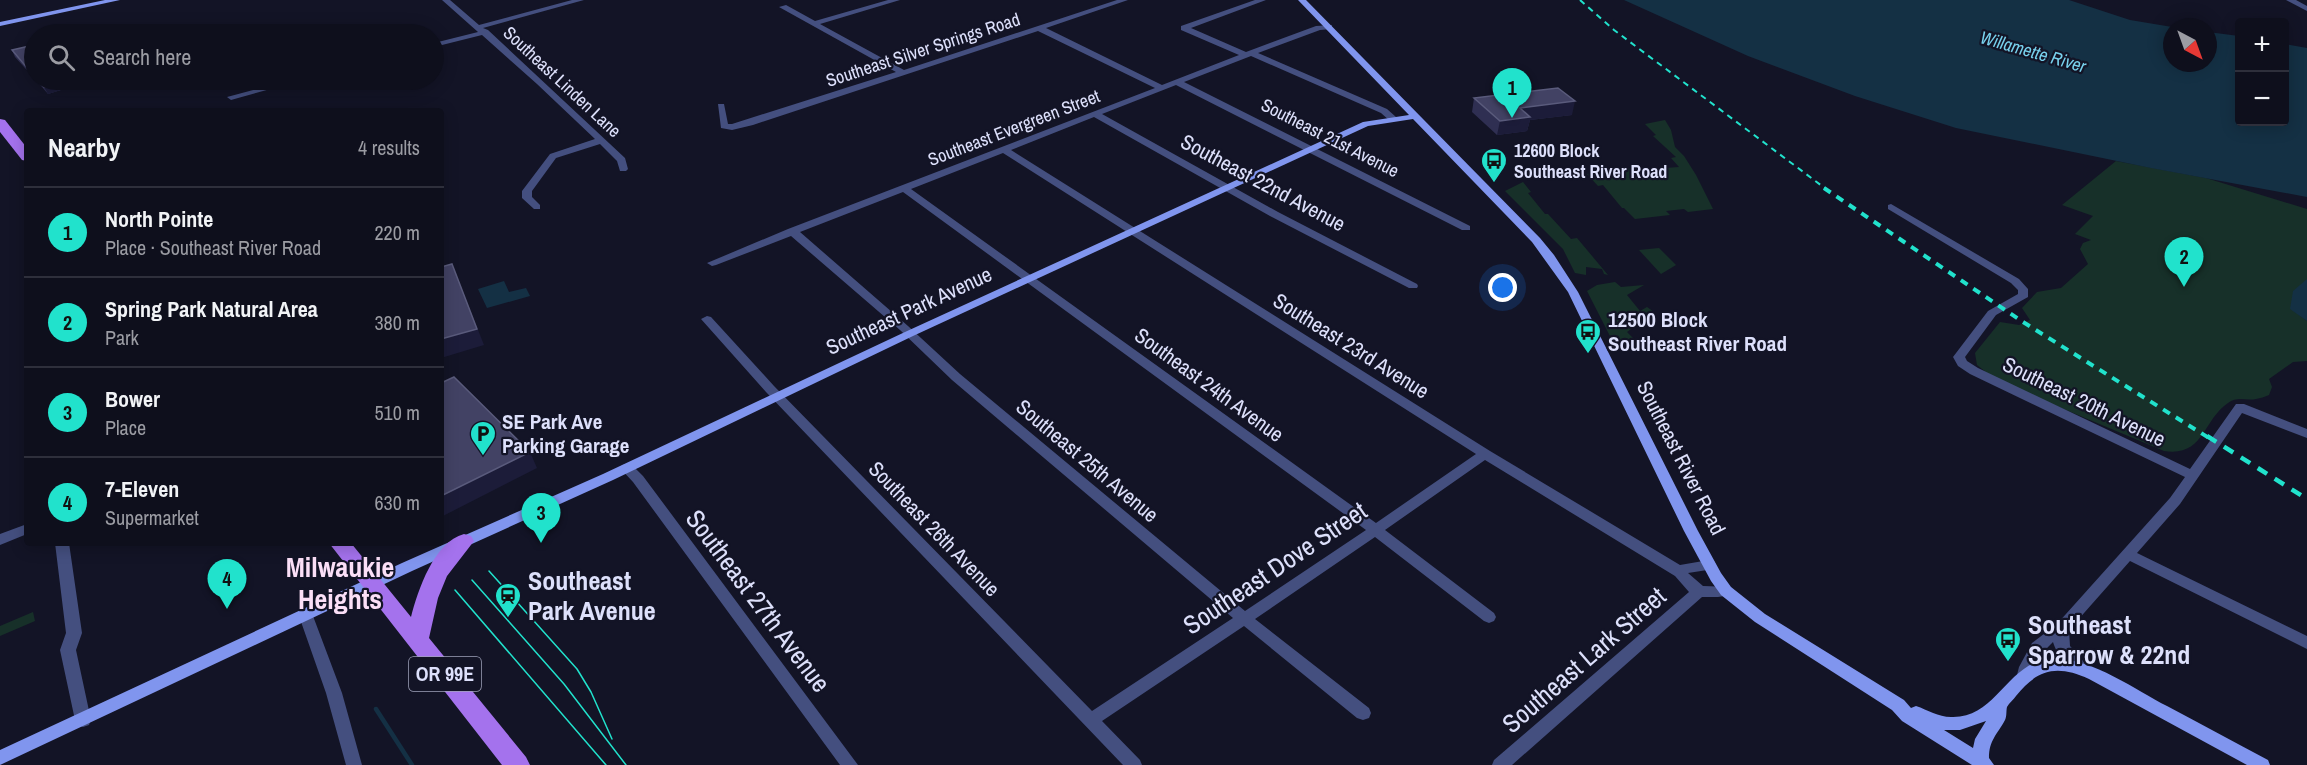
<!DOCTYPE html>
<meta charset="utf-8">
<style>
:root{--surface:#0e0f1c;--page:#171825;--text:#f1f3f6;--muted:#9b9ca3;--line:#2e2f3b;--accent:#21e2cc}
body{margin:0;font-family:"Archivo Narrow",sans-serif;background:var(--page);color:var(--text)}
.controls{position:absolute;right:18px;top:18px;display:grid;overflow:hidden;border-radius:6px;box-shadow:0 3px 15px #0003}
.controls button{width:54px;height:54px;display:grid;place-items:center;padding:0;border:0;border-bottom:2px solid var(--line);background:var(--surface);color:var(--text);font:30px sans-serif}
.compass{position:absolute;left:2163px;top:18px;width:54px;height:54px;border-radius:50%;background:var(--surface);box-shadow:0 3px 15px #0003;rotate:139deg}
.you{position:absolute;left:1503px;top:288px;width:21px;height:21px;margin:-15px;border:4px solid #fff;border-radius:50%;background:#1a73e8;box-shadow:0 0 0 9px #1a73e833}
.badge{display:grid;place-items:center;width:39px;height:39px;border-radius:50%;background:var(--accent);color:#111;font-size:20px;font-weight:700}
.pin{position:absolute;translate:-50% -50px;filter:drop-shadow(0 2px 3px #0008)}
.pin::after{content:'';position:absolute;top:32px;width:21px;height:18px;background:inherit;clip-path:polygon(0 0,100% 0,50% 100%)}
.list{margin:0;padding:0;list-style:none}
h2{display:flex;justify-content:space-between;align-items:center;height:78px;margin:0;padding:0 24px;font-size:26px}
h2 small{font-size:20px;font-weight:400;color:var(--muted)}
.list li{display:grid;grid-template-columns:39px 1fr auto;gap:18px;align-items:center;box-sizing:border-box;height:90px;padding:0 24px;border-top:2px solid var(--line)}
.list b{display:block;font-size:22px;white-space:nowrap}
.list p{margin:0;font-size:20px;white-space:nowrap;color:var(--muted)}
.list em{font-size:20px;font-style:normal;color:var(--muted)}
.icon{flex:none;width:33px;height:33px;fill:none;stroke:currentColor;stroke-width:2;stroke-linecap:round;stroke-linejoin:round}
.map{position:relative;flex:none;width:2307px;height:765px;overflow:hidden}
.search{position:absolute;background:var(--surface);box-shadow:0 3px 15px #0003;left:24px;top:24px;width:420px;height:66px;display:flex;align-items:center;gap:15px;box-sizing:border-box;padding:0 21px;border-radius:33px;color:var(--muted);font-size:22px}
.panel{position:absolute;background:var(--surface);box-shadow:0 3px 15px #0003;left:24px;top:108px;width:420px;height:438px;border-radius:6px}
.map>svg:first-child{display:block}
</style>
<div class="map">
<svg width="2307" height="765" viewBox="0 0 2307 765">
<rect width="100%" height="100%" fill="#131426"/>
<g fill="#173029">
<path d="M1665 120 1671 130 1675 147 1684 156 1696 175 1713 209 1688 212 1684 209 1666 211 1670 215 1635 219 1624 208H1622L1603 185 1598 186 1587 174 1591 173 1589 171 1649 167 1651 169 1679 167 1671 158 1676 157 1653 136 1656 135 1645 124Z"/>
<path d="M2116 161 2206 178 2307 209V295L2294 311 2307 321V361L2293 362 2269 379 2272 387 2269 395C2265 397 2260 398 2256 399 2246 401 2237 396 2228 403 2202 421 2204 457 2164 451L1997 381 1977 365 1975 353 2000 322 2019 325 2030 320 2022 308 2037 292 2061 288 2088 264 2080 249 2083 243 2091 240 2075 234 2093 216 2062 205Z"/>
<path d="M1523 182 1531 192 1528 193 1545 214H1548L1571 239 1577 238 1608 275 1604 274 1602 269 1586 267V275L1575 273 1563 249 1505 191Z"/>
<path d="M1659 248 1676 265 1661 274 1639 250Z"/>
<path d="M1615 282 1621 287 1644 285 1627 295 1640 311 1647 307 1654 312 1627 332 1633 338 1614 344 1587 291 1597 285Z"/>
<path d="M33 612 35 621 0 636V626Z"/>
</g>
<g fill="#143044">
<path d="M1624 0H2069L2130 20 2172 27V63H2208V32L2239 36 2240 122H2284L2285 44 2307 48V197L2151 168 1956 128 1855 96 1748 56Z"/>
<path d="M2307 279V321L2290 309 2293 291Z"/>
<path d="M504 281 509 292 526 288 530 296 487 308 478 289Z"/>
</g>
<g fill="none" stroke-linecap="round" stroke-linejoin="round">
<path stroke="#143044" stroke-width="4.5" d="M376 709 412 765"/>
<g fill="#444f7f" fill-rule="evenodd">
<path d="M442 0H450L479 25 572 0H584L483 28 488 30 625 158 628 169 626 171H620L617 161 600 144 556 158 532 191V197L540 205V209H534L522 198V191L550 154 595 139 537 84 482 35 434 47V43L478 32Z"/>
<path d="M888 0H900L820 24 904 70 1117 0H1128L1046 28 1162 85 1239 55 1181 30V26L1255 0H1266L1191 28 1246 52 1316 26 1332 25V29L1320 30 1258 53 1387 109 1396 117V121H1390L1381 113 1251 56 1184 82 1470 226V230H1462L1176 85 1102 114 1278 212 1417 284 1418 286 1417 288H1409L1270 216 1094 117 1011 150 1490 451 1680 565 1709 560 1714 561 1716 565 1714 569 1688 573 1703 586 1731 587 1733 591 1731 595 1718 597H1702L1512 765H1492L1494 760 1689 592 1675 576 1485 460 1385 530 1494 613 1496 617 1494 621 1489 623 1484 621 1375 537 1255 619 1369 708 1371 713 1369 718 1363 720 1357 718 1244 626 1102 721 1140 760 1142 765H1123L766 392 701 319 707 316 711 317 774 386 1092 711 1233 618 952 380 900 330 791 236 716 265 712 266 707 263 788 229 1155 88 1038 31 753 125 732 130 721 128 718 104H724L728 124H732L896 72 779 7 786 5 815 21ZM1003 153 1476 454 1376 523 911 189ZM903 192 1366 530 1245 611 960 374 908 326 800 232Z"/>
<path d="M2286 0H2296L2307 6V11Z"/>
<path d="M291 80H303L231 100 227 97Z"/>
<path d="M1891 204 2019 279 2028 289V297L1996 315 1965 357 1967 361 1978 368 2190 469 2236 404H2244L2307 429V438L2242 413 2180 504 2137 553 2307 636V649L2130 561 2069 630 2070 646 2090 669 2087 673 2082 675C2068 671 2057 655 2053 642L2038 657 2031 679 2025 681 2019 679 2017 675 2019 667 2032 643 2057 624 2170 498 2185 477 1970 374 1958 366 1953 357 1988 311 2018 294V290L2011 283 1888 209V205Z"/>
<path d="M627 464 632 465 643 476 858 765H840L633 482 620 468 622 465Z"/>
<path d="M27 524V534L0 545V534Z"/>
<path d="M55 543H69L82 633 76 650 91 720 89 725 83 727 77 725 75 720 60 650 66 633Z"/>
<path d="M306 610 311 612 313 616 342 693 362 765H346L326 693 299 616 301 612Z"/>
</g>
<g fill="#8095ee" fill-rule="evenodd">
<path d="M105 0H120L0 26V22Z"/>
<path d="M1298 0H1306L1540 238 1554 255 1578 292 1698 531 1721 573 1731 587 1765 614 1904 700 1911 708 1916 706C1928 710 1938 717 1951 717 1996 719 2007 663 2049 659 2088 655 2134 689 2167 706 2201 724 2234 742 2268 760L2270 765H2247L2089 679C2058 665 2038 668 2016 696 2014 699 2009 703 2007 707 2006 711 2007 716 2005 720 1997 735 1989 740 1989 758L1994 765H1972L1902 721 1892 710 1755 622 1721 595 1711 581 1684 531 1568 292 1532 242 1413 119 1368 126 913 336 613 480 412 571 0 765V750L402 563 603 474 905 332 1363 122 1409 115ZM1986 721 1975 739 1973 748 1944 730H1960Z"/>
</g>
<g fill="#a472ed" fill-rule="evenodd">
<path d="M0 119 5 120 27 148V161L22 160 0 132Z"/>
<path d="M464 534 471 536 474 541 447 576 438 598 429 638 526 757 530 765H502L329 543H351L411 617C418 590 434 542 464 534Z"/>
</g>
<g stroke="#21e2cc" stroke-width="1.5">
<path d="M489 571 577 669 591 692 612 739"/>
<path d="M472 580 564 684 626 765"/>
<path d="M455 590 606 765"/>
</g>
<path stroke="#21e2cc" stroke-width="2" stroke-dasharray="6 5" stroke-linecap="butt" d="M1580 0 1614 30 1826 189"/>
<path stroke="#21e2cc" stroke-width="4" stroke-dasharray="8 7" stroke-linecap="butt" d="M1824 188 2023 322 2209 438"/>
<path stroke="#21e2cc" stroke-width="4.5" stroke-dasharray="11 9" stroke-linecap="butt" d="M2207 436 2307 499"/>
</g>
<g fill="#2f2f52">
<path d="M34 45V78L15 57 12 50Z"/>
<path d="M36 80H56L61 90 48 94Z"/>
<path d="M1474 98 1572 115 1530 120 1527 131 1497 135 1472 112Z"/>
</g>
<g fill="#1c1c39">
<path d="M56 80 61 90 48 94 44 87Z"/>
<path d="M1575 101 1572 115 1530 120 1527 131 1497 135 1500 121 1520 108Z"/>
<path d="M452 264 484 345 441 358V339Z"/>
<path d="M530 452 537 468 441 517V496Z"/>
</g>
<g fill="#424264" stroke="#5a5b7c" stroke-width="1.5">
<path d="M34 45V76L12 50Z"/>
<path d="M38 80H56L58 84 44 87Z"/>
<path d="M1558 88 1575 101 1520 108 1530 117 1500 121 1474 98Z"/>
<path d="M452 264 477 329 441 339V267Z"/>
<path d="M454 377 530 452 441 496V383Z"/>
</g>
<defs>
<symbol id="bus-pin" viewBox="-11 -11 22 30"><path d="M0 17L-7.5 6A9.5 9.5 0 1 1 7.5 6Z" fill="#21e2cc" stroke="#131426"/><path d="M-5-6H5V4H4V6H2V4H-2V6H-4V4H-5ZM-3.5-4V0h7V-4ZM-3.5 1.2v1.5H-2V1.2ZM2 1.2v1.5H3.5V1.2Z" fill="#111"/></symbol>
<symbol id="parking-pin" viewBox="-11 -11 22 30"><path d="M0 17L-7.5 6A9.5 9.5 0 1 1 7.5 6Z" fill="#21e2cc" stroke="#131426"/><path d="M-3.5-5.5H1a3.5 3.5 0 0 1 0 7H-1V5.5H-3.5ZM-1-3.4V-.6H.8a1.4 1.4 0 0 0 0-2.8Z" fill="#111"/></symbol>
<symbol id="station-pin" viewBox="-11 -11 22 30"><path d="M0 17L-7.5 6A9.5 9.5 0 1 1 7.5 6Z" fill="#21e2cc" stroke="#131426"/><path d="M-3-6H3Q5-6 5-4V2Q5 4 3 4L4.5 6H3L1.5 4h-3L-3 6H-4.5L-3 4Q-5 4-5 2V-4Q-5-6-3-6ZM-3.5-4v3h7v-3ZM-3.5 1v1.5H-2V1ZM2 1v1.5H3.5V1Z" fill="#111"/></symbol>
</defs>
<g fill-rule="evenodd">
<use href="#bus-pin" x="1479" y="146" width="30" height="40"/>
<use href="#bus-pin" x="1573" y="317" width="30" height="40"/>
<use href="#parking-pin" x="468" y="419" width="30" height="40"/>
<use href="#station-pin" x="493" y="581" width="30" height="40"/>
<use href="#bus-pin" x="1993" y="625" width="30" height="40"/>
</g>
<g text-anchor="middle" stroke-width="4.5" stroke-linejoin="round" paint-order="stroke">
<g font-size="18" fill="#dde0fb" stroke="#131426">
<text transform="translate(923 50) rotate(-18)" y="6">Southeast Silver Springs Road</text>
<text transform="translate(562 82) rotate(43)" y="6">Southeast Linden Lane</text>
<text transform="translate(1014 128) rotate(-21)" y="6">Southeast Evergreen Street</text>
<text transform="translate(1330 138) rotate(27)" y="6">Southeast 21st Avenue</text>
</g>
<g font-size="18" font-style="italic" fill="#78d1ed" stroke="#131426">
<text transform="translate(2033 52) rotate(16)" y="6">Willamette River</text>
</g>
<g font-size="18" font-weight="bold" fill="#dde0fb" stroke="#131426" text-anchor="start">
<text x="1514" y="157">12600 Block<tspan x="1514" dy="21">Southeast River Road</tspan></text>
</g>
<rect fill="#131426" stroke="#a0a3bb" stroke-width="1.5" x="409" y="657" width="72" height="34" rx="4.5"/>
<g font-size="20" font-weight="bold" fill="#dde0fb">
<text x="445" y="681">OR 99E</text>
</g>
<g font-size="21" fill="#dde0fb" stroke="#131426">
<text transform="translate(1263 183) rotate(28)" y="7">Southeast 22nd Avenue</text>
<text transform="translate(909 311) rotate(-25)" y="7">Southeast Park Avenue</text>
<text transform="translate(1351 346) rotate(32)" y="7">Southeast 23rd Avenue</text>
<text transform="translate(1209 385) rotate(36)" y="7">Southeast 24th Avenue</text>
<text transform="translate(2084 402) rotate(26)" y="7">Southeast 20th Avenue</text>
<text transform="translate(1681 458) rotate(63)" y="7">Southeast River Road</text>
<text transform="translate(1087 461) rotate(40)" y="7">Southeast 25th Avenue</text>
<text transform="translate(934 529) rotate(46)" y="7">Southeast 26th Avenue</text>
</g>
<g font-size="21" font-weight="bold" fill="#dde0fb" stroke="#131426" text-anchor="start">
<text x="1608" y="327">12500 Block<tspan x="1608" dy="24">Southeast River Road</tspan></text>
<text x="502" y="429">SE Park Ave<tspan x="502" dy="24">Parking Garage</tspan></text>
</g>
<g font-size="26" fill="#dde0fb" stroke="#131426">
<text transform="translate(1275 568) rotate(-34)" y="9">Southeast Dove Street</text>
<text transform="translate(758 601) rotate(53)" y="9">Southeast 27th Avenue</text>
<text transform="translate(1584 660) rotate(-41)" y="9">Southeast Lark Street</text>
</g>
<g font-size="26" font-weight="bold" fill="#dde0fb" stroke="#131426" text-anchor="start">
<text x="528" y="590">Southeast<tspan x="528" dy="30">Park Avenue</tspan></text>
<text x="2028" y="634">Southeast<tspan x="2028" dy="30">Sparrow &amp; 22nd</tspan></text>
</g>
<g font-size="28" font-weight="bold" fill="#fbdff7" stroke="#131426">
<text x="340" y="577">Milwaukie<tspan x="340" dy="32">Heights</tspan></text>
</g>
</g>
</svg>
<div class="controls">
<button>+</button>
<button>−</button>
</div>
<svg class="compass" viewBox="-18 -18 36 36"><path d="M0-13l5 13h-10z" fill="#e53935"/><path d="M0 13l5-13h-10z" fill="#9b9ca3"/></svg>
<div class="you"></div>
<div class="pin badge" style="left:1512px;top:118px">1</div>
<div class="pin badge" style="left:2184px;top:287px">2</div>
<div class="pin badge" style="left:541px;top:543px">3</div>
<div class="pin badge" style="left:227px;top:609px">4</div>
<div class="search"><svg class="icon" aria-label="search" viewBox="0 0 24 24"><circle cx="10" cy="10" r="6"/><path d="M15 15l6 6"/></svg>Search here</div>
<section class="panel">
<h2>Nearby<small>4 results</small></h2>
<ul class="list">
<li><span class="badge">1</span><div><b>North Pointe</b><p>Place · Southeast River Road</p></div><em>220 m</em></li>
<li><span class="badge">2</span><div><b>Spring Park Natural Area</b><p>Park</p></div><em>380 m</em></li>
<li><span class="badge">3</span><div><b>Bower</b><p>Place</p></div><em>510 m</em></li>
<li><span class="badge">4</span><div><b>7-Eleven</b><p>Supermarket</p></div><em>630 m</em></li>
</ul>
</section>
</div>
